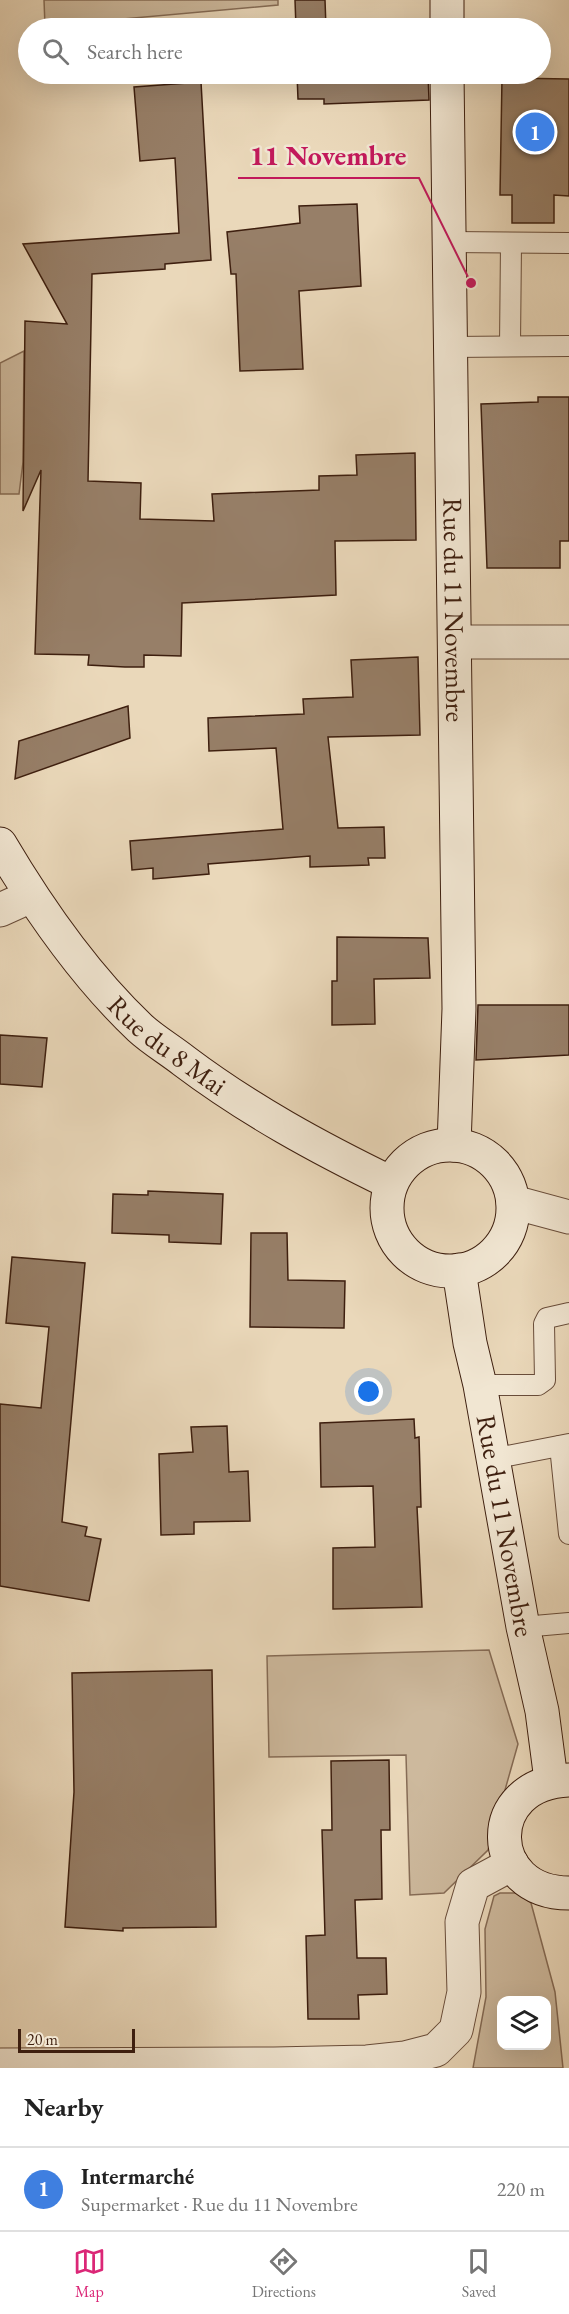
<!DOCTYPE html>
<meta charset="utf-8">
<style>
:root{--surface:#fff;--page:#f6f6f6;--text:#222;--muted:#767676;--line:#e0e0e0;--accent:#db2777}
body{margin:0;font-family:"EB Garamond",serif;background:var(--page);color:var(--text)}
.controls{position:absolute;right:18px;bottom:18px;display:grid;overflow:hidden;border-radius:12px;box-shadow:0 6px 24px #0002}
.controls button{width:54px;height:54px;display:grid;place-items:center;padding:0;border:0;border-bottom:2px solid var(--line);background:var(--surface);color:var(--text);font:30px sans-serif}
.scale{position:absolute;left:18px;bottom:15px;width:117px;box-sizing:border-box;padding-left:6px;border:3px solid #3e1f0f;border-top:0;font-size:16px;line-height:21px;white-space:nowrap;color:#3e1f0f;-webkit-text-stroke:4px #f1e6d2;paint-order:stroke}
.you{position:absolute;left:369px;top:1392px;width:21px;height:21px;margin:-15px;border:4px solid #fff;border-radius:50%;background:#1a73e8;box-shadow:0 0 0 9px #1a73e833}
.badge{display:grid;place-items:center;width:39px;height:39px;border-radius:50%;background:var(--accent);color:#fff;font-size:20px;font-weight:700}
.pin{position:absolute;translate:-50% -50%;border:3px solid #fff;box-shadow:0 2px 6px #0006}
.list{margin:0;padding:0;list-style:none}
h2{display:flex;justify-content:space-between;align-items:center;height:78px;margin:0;padding:0 24px;font-size:26px}
h2 small{font-size:20px;font-weight:400;color:var(--muted)}
.list li{display:grid;grid-template-columns:39px 1fr auto;gap:18px;align-items:center;box-sizing:border-box;height:84px;padding:0 24px;border-top:2px solid var(--line)}
.list b{display:block;font-size:22px;white-space:nowrap}
.list p{margin:0;font-size:20px;white-space:nowrap;color:var(--muted)}
.list em{font-size:20px;font-style:normal;color:var(--muted)}
.icon{flex:none;width:33px;height:33px;fill:none;stroke:currentColor;stroke-width:2;stroke-linecap:round;stroke-linejoin:round}
.map{position:relative;flex:none;width:569px;height:2068px;overflow:hidden}
.search{position:absolute;background:var(--surface);box-shadow:0 6px 24px #0002;left:18px;right:18px;top:18px;height:66px;display:flex;align-items:center;gap:15px;box-sizing:border-box;padding:0 21px;border-radius:33px;color:var(--muted);font-size:22px}
.sheet{height:162px;background:var(--surface)}
nav{display:flex;justify-content:space-around;align-items:center;box-sizing:border-box;height:84px;border-top:2px solid var(--line);background:var(--surface);font-size:16px;color:var(--muted)}
nav a{display:grid;justify-items:center;gap:3px}
nav .on{color:var(--accent)}
.map>svg:first-child{display:block}
</style>
<div class="map">
<svg width="569" height="2068" viewBox="0 0 569 2068">
<rect width="100%" height="100%" fill="#ead8ba"/>
<filter id="stains"><feTurbulence type="fractalNoise" baseFrequency=".00333" numOctaves="4"/><feColorMatrix values="0 0 0 0 .2 0 0 0 0 .09 0 0 0 0 .02 0 0 0 .5 -.17"/></filter>
<radialGradient id="worn" r=".72"><stop offset=".6" stop-color="#630" stop-opacity="0"/><stop offset="1" stop-color="#630" stop-opacity=".3"/></radialGradient>
<g fill="#cdb99d" stroke="#866c56" stroke-width="1.5" fill-rule="evenodd">
<path d="M44 0H278V5L45 26Z"/>
<path d="M24 351 23 462 19 494H0V363Z"/>
<path d="M489 1650 518 1744 488 1850 444 1893 410 1895 406 1755 269 1757 267 1656Z"/>
<path d="M500 1893H517L531 1903 555 1992 563 2068H473L486 1997 485 1929 494 1896ZM546 2000V2046H502V2000Z"/>
</g>
<g fill="#977f68" stroke="#3e1f0f" stroke-width="1.5">
<path d="M295 0H325L326 28H296Z"/>
<path d="M297 74H428L429 100 324 104V99H298Z"/>
<path d="M502 78 569 79V196L554 195V223H512V195H500Z"/>
<path d="M201 82 211 260 165 264V269L92 274 88 481 141 483 140 519 214 521 212 494 319 490V476L357 475 356 455 415 453 416 540 335 541 336 595 182 603 181 656 144 655V667H125L88 665 89 655 35 654 41 470 23 511 25 321 67 324 23 244 179 233 175 158 140 161 134 87Z"/>
<path d="M357 204 361 286 299 291 303 369 240 371 236 274H231L227 232 300 223 299 206Z"/>
<path d="M538 397H569V541H560V568H487L481 404 538 402Z"/>
<path d="M418 657 420 735 328 737 338 828 384 827 385 858H368L369 865 310 867V856L208 864 209 874 153 879V868L132 870 130 841 283 829 276 748 209 751 208 718 304 714 303 699 353 697 351 660Z"/>
<path d="M128 706 130 738 15 779 19 741Z"/>
<path d="M337 937 428 938 430 978 374 979 375 1024 332 1025V981H337Z"/>
<path d="M478 1005H569V1055L476 1060Z"/>
<path d="M0 1035 47 1038 42 1087 0 1084Z"/>
<path d="M148 1191 223 1194 221 1244 169 1242V1235L112 1233 113 1194 148 1195Z"/>
<path d="M251 1233H287L288 1280 345 1281 344 1328 250 1327Z"/>
<path d="M12 1257 85 1263 62 1522 87 1527 85 1536 101 1539 89 1601 0 1586V1404L41 1408 49 1327 6 1323Z"/>
<path d="M414 1419 415 1438 419 1437 421 1507H417L422 1607 333 1609V1548L375 1547 373 1486 321 1487 320 1423Z"/>
<path d="M227 1426 229 1472 248 1471 250 1521 194 1522V1534L161 1535 159 1454 193 1452 191 1427Z"/>
<path d="M212 1670 216 1927 123 1928V1931L65 1927 74 1792 72 1673Z"/>
<path d="M389 1760 390 1830H381L382 1899 355 1900 357 1958H386L387 1994 358 1995 359 2019H308L306 1936 325 1935 322 1830H332L331 1761Z"/>
</g>
<g fill="none" stroke-linecap="round" stroke-linejoin="round">
<defs>
<g id="lane">
<path d="M449 242 569 243"/>
<path d="M510 346 511 243"/>
<path d="M450 347 569 346"/>
<path d="M480 1385H538L545 1380 544 1324 547 1318 569 1313"/>
<path d="M560 1446 569 1534"/>
<path d="M492 1459 569 1444"/>
<path d="M523 1627 569 1623"/>
</g>
<g id="street">
<path d="M456 642H569"/>
<path d="M0 910 31 896"/>
<path d="M513 1202 569 1217"/>
<path d="M0 2065 274 2064 367 2062 405 2058 436 2050 456 2030 464 1992 462 1922 473 1885 512 1864"/>
</g>
<g id="secondary">
<path d="M447 28V0"/>
<path id="s1" d="M447 74 459 1009 454 1145"/>
<path id="s2" d="M0 844C39 910 84 975 140 1028 153 1040 170 1050 184 1061 249 1110 319 1148 391 1183"/>
<circle cx="450" cy="1208" r="63"/>
<path id="s3" d="M459 1270 470 1343 480 1385 523 1627 542 1711 551 1780"/>
<path d="M569 1780C481 1783 485 1893 569 1893"/>
</g>
</defs>
<use href="#lane" stroke="#694d3a" stroke-width="22"/>
<use href="#street" stroke="#694d3a" stroke-width="35"/>
<use href="#secondary" stroke="#3e1f0f" stroke-width="35"/>
<use href="#lane" stroke="#f1e6d2" stroke-width="20"/>
<use href="#street" stroke="#f1e6d2" stroke-width="33"/>
<use href="#secondary" stroke="#f1e6d2" stroke-width="33"/>
</g>
<g text-anchor="middle" stroke-width="5" stroke-linejoin="round" paint-order="stroke">
<g font-size="27" fill="#3e1f0f" stroke="#f1e6d2">
<text dy="9" stroke="none"><textPath href="#s1" startOffset="536">Rue du 11 Novembre</textPath></text>
<text dy="9" stroke="none"><textPath href="#s2" startOffset="264">Rue du 8 Mai</textPath></text>
<text dy="9" stroke="none"><textPath href="#s3" startOffset="260">Rue du 11 Novembre</textPath></text>
</g>
</g>
<path fill="none" stroke="#c2185b" stroke-width="2" d="M471 283L419 178H238"/>
<circle fill="#c2185b" stroke="#f1e6d2" stroke-width="2" cx="471" cy="283" r="6"/>
<g font-size="28" text-anchor="middle" font-weight="bold" fill="#c2185b" stroke="#f1e6d2" stroke-width="5" stroke-linejoin="round" paint-order="stroke">
<text x="328" y="165">11 Novembre</text>
</g>
<rect width="100%" height="100%" filter="url(#stains)"/>
<rect width="100%" height="100%" fill="url(#worn)"/>
</svg>
<div class="controls">
<button><svg class="icon" aria-label="layers" viewBox="0 0 24 24"><path d="M12 4l9 5-9 5-9-5zM3 14l9 5 9-5"/></svg></button>
</div>
<div class="scale">20 m</div>
<div class="you"></div>
<div class="pin badge" style="left:535px;top:132px;background:#3f7fe0">1</div>
<div class="search"><svg class="icon" aria-label="search" viewBox="0 0 24 24"><circle cx="10" cy="10" r="6"/><path d="M15 15l6 6"/></svg>Search here</div>
</div>
<section class="sheet">
<h2>Nearby<small></small></h2>
<ul class="list">
<li><span class="badge" style="background:#3f7fe0">1</span><div><b>Intermarché</b><p>Supermarket · Rue du 11 Novembre</p></div><em>220 m</em></li>
</ul>
</section>
<nav>
<a class="on"><svg class="icon" aria-label="map" viewBox="0 0 24 24"><path d="M3 6l6-2 6 2 6-2v14l-6 2-6-2-6 2zM9 4v14M15 6v14"/></svg>Map</a>
<a><svg class="icon" aria-label="directions" viewBox="0 0 24 24"><path d="M12 3l9 9-9 9-9-9zM9 14v-3h6M13 9l2 2-2 2"/></svg>Directions</a>
<a><svg class="icon" aria-label="saved" viewBox="0 0 24 24"><path d="M7 4h10v16l-5-4-5 4z"/></svg>Saved</a>
</nav>
